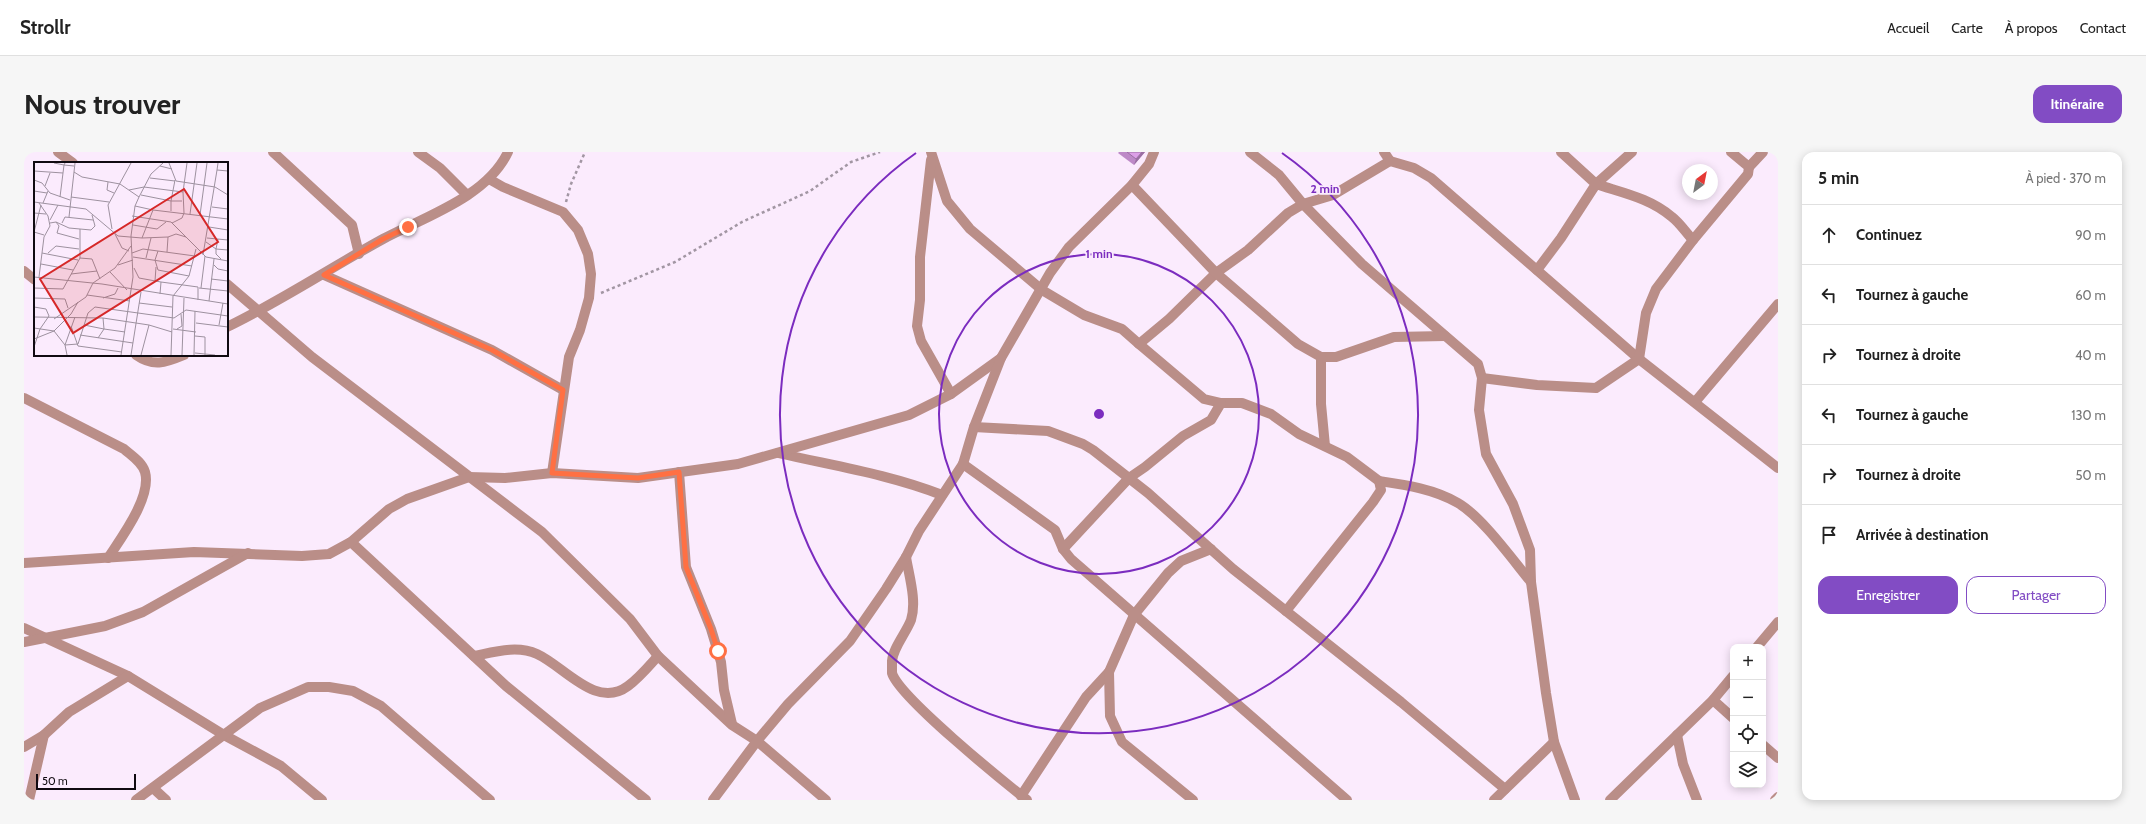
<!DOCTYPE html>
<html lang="fr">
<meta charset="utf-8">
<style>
:root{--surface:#fff;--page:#f6f6f6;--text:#222;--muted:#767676;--line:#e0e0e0;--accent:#824cc4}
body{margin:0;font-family:Cabin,sans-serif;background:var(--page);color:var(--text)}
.controls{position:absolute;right:12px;bottom:12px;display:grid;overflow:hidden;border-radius:8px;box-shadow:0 2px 10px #0003}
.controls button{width:36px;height:36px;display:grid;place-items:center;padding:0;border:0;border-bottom:1px solid var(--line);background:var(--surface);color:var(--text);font:20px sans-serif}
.compass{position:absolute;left:1658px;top:12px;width:36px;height:36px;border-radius:50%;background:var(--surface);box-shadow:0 2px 10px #0003;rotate:32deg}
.scale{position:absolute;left:12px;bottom:10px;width:100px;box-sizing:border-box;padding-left:4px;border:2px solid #100a11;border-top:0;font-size:11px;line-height:14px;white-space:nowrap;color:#100a11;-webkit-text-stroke:3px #fbebfd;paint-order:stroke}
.stop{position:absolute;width:12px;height:12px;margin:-9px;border:3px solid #ff7043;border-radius:50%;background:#fff}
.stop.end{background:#ff7043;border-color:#fff;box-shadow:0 1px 4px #0008}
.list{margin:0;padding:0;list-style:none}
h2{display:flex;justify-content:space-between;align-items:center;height:52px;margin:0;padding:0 16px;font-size:17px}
h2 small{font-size:13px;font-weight:400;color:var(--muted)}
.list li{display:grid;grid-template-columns:26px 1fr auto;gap:12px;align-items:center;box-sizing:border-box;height:60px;padding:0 16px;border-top:1px solid var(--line)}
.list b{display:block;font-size:15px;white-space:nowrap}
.list em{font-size:13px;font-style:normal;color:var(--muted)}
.actions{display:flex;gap:8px;padding:12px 16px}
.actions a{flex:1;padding:9px 0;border:1px solid var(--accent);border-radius:12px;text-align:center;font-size:14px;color:var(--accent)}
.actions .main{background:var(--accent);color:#fff}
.icon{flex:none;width:22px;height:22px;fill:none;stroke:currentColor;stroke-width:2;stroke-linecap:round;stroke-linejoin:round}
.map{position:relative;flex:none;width:1754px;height:648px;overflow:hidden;border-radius:12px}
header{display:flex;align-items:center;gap:24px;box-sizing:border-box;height:56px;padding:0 20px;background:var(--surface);border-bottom:1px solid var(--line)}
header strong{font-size:19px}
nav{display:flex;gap:22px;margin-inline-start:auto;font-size:14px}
.intro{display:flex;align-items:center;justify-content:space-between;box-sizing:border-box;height:96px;padding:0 24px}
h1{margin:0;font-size:28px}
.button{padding:10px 18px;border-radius:12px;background:var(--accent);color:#fff;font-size:14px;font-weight:700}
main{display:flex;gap:24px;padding:0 24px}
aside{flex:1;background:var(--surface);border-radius:12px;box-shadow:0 2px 10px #0003}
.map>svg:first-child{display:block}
</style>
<header>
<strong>Strollr</strong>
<nav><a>Accueil</a><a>Carte</a><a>À propos</a><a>Contact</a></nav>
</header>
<div class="intro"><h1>Nous trouver</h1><a class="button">Itinéraire</a></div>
<main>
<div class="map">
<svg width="1754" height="648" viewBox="0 0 1754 648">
<rect width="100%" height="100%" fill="#fbebfd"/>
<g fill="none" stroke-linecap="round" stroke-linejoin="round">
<g stroke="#a296a3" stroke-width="2.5" stroke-dasharray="3 3" stroke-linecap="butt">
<path d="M542 50 547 32 561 0"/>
<path d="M577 141 651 110 718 70 786 39 827 10 856 0"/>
</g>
<g stroke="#ba8e88" stroke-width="10">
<path d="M34 0 49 11"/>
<path d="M249 0 328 73 335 102"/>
<path d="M394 0 416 16 442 42"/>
<path d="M907 0 923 49 946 77 1018 138 1060 163 1098 177 1115 192 1145 167 1192 121 1224 98 1264 61 1279 52 1309 43 1366 9 1360 0"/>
<path d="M1226 0 1255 23 1279 52 1338 112 1454 212 1458 226 1455 258 1462 302 1489 352 1506 398 1507 430 1522 541 1530 590 1551 648"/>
<path d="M1608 0 1572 32C1599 41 1626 46 1648 65 1656 71 1662 81 1669 88"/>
<path d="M907 8 896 105V148L893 174 897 189 927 242"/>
<path d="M1366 9 1390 16 1407 26 1615 207 1754 316"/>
<path d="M1725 15 1739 0"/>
<path d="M465 27 479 35 539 60 554 78 564 102 567 122 565 146 556 178 545 205 528 321"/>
<path d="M1108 33 1192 121 1274 192 1297 205H1312L1370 185 1421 184"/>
<path d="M1513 118 1537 86 1572 32 1537 0"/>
<path d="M0 119 11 128"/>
<path d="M300 123 468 198 539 238"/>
<path d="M203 132 288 205 518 380 606 467 634 504 708 573 733 589 802 648"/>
<path d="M203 175C257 149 306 116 359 87 400 65 463 45 484 0"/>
<path d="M1115 192 1180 247 1197 251H1218L1247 262 1275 282 1323 305 1355 329 1357 338 1349 350 1262 459"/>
<path d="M112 203C129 215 141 211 160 203"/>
<path d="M1297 205V252L1301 294"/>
<path d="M1458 226 1513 233 1572 236 1615 207 1622 161 1632 137 1669 88 1724 22 1725 15 1707 0"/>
<path d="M0 246 100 297C108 304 118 310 121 320 128 345 97 386 84 406"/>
<path d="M1671 250 1754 152"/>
<path d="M950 275 1024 279 1059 292 1069 298 1124 341 1209 417 1377 550 1481 637"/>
<path d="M754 301C810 314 864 322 918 343"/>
<path d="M939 312 1031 378 1039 397 1047 407 1323 648"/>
<path d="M655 320 662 415 687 477 697 510 700 538 708 572"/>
<path d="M1355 329C1382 333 1410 337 1434 351 1458 365 1488 407 1507 430"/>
<path d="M327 390 482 534 622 648"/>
<path d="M1039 397 1105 326 1121 315 1159 284 1187 268 1197 251"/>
<path d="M882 405C885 424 893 449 887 468 882 481 869 496 868 509 868 513 868 518 868 521 875 545 979 629 1003 648"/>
<path d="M0 411 170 400 278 404 305 402 327 390 365 357 383 347 445 325 481 326 528 321 614 326 714 312 885 263 927 242 977 206"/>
<path d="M0 476 104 524 200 583 257 614 298 648"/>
<path d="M0 490 81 474 119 460 224 401"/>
<path d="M1733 495 1754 470"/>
<path d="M450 504C470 500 493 493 513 502 540 514 572 558 604 534 615 526 625 514 634 504"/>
<path d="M1689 548 1709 566"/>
<path d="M1653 583 1659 612 1673 648"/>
<path d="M1739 593 1754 606"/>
<path d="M0 595 20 583 45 560 104 524"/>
<path d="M129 636 142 648"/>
<path d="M997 644 1062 545 1085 520"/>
<path d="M5 648 20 583"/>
<path d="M112 648 236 556 284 535H305L329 539 357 554 466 648"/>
<path d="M689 648 733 589 764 552 826 489 862 437 882 405 895 379 939 312 950 275 977 206 1026 121 1045 95 1108 33 1125 12 1130 0"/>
<path d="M1169 648 1098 590 1086 564 1085 520 1110 463 1144 421 1157 409 1187 397"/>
<path d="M1470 648 1530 590"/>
<path d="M1586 648 1689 548 1709 524"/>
<path d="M1751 648 1754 645"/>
</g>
</g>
<path fill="#bd89c7" d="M1095 0H1121L1110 13 1094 1Z"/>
<path fill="#9a6fa2" d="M1118 0H1121L1110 13 1112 7Z"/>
<path fill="#dc9fe7" stroke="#9a6fa2" d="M1103 0H1118L1112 7Z"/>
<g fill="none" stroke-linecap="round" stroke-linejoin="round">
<path stroke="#ff7043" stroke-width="5" d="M384 75 359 87 300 123 468 198 539 238 528 321 614 326 655 320 662 415 687 477 694 499"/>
</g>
<g fill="none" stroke="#7b2cbf" stroke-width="2">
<circle cx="1075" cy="262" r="160"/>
<path d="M1258 1A319 319 0 1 1 892 1"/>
</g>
<g transform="translate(10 10)">
<rect width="194" height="194" fill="#fbebfd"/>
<path fill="none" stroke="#9d919f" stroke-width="1" d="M20 1 30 3 31 1M135 1 142 19 181 25 194 33M184 1 183 8 194 9M126 4 138 7M0 9 29 11M116 16 141 19M0 18 8 21 16 31 36 38M141 18 137 39H148M74 20 73 28 80 31M11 24 16 11M95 28 110 25 149 30 150 51 148 56 138 61M0 29 13 31M149 30 153 1M107 33 137 39V49M26 35 30 3 40 4M37 35 75 40M105 35 117 12 129 1M0 40 52 47 84 74 108 76 119 48 101 44 105 35 86 22 48 15 40 10M9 41 14 29M7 43 0 70 10 73M178 45 194 47M119 48 194 57M0 51 12 52M156 52 163 1M166 53 173 1M98 54 137 60 172 95 194 99M35 55 41 1M16 58 24 43M22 60 25 64 23 71 45 77M16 61 22 60 35 66 57 68 61 64 58 53M28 61 31 55 59 58M99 63 123 67 132 60M175 65 194 68M78 67 74 43 97 1M81 72 88 86 95 89M134 75 142 72 152 75M108 76 134 75 133 90M173 76 194 78M184 77 182 87 194 88M172 80 182 87V92L187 97M124 89 121 98 124 108 155 114M8 91 44 98M14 91 22 84 45 87M98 91 109 87 161 94M169 93 183 8M99 95 158 104M46 96 58 97 66 117M112 96 117 76M7 102 39 108M84 103 99 98M180 103 184 107 194 109M100 106 105 116 127 120 126 132M76 110 93 128M37 112 63 109M0 115 68 122 194 142M5 115 10 75 16 64 14 54 5 41M177 117 194 119M121 119 122 105M127 120 164 125V138M0 126 29 127 46 96V67M165 126 194 129M167 126 171 94M53 133 96 139M0 136 31 137 34 146M69 136 81 132 84 126M0 137V145L12 147 15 154 6 167 0 185M175 139 180 97M105 141 138 145M0 155 69 156M20 157 52 135 59 121 81 106 97 84M162 161 194 165M50 163 70 167 69 156 115 163 107 193M115 163 138 170M185 163 189 141M37 164 44 184 88 190M0 166 20 169 37 152 44 140M139 167 162 170M143 167 148 164 147 152M46 173 99 181M161 174 171 175V193M64 176 70 167 91 170M0 177 20 169 31 183M31 183 44 182 54 151 61 145 140 156 152 148 194 154M161 191 181 193M33 193 31 183 41 155M87 193 99 115 97 74 101 44M97 193 107 130M137 193 139 134 155 114 162 87M148 193 150 136M160 193 161 149"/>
<path fill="#d62828" fill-opacity="0.15" stroke="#d62828" stroke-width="2" d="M150 27 184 80 39 171 6 117Z"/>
<rect width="194" height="194" fill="none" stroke="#100a11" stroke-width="2"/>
</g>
<circle cx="1075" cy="262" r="6" fill="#7b2cbf" stroke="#fbebfd" stroke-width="2"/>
<g font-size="12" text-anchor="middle" font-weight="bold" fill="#7b2cbf" stroke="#fbebfd" stroke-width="3.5" stroke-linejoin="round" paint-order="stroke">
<text x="1301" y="41">2 min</text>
<text x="1075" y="106">1 min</text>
</g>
</svg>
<div class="controls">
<button>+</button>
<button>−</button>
<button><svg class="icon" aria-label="locate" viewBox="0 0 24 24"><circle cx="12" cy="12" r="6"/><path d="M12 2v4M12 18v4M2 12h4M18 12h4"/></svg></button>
<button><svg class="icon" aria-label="layers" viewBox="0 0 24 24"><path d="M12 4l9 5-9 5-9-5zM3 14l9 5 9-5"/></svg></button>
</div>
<svg class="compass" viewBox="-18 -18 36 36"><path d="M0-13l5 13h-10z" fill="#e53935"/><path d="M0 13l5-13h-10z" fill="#767676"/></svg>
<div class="scale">50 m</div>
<div class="stop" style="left:694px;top:499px"></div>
<div class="stop end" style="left:384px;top:75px"></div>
</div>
<aside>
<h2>5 min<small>À pied · 370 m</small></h2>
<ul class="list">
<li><svg class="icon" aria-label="ahead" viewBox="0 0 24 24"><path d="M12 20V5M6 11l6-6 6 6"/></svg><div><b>Continuez</b></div><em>90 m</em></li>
<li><svg class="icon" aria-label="left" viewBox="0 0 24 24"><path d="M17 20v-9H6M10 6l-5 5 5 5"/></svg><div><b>Tournez à gauche</b></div><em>60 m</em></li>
<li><svg class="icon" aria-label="right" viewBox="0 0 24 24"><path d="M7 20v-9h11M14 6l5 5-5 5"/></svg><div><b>Tournez à droite</b></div><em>40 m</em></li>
<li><svg class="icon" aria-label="left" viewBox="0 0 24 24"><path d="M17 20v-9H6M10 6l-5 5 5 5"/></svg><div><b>Tournez à gauche</b></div><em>130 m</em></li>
<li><svg class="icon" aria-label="right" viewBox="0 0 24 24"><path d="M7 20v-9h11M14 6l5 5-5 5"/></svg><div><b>Tournez à droite</b></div><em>50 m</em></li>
<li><svg class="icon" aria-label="arrive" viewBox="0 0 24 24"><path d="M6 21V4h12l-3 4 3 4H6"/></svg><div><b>Arrivée à destination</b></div></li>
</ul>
<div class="actions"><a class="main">Enregistrer</a><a>Partager</a></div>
</aside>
</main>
